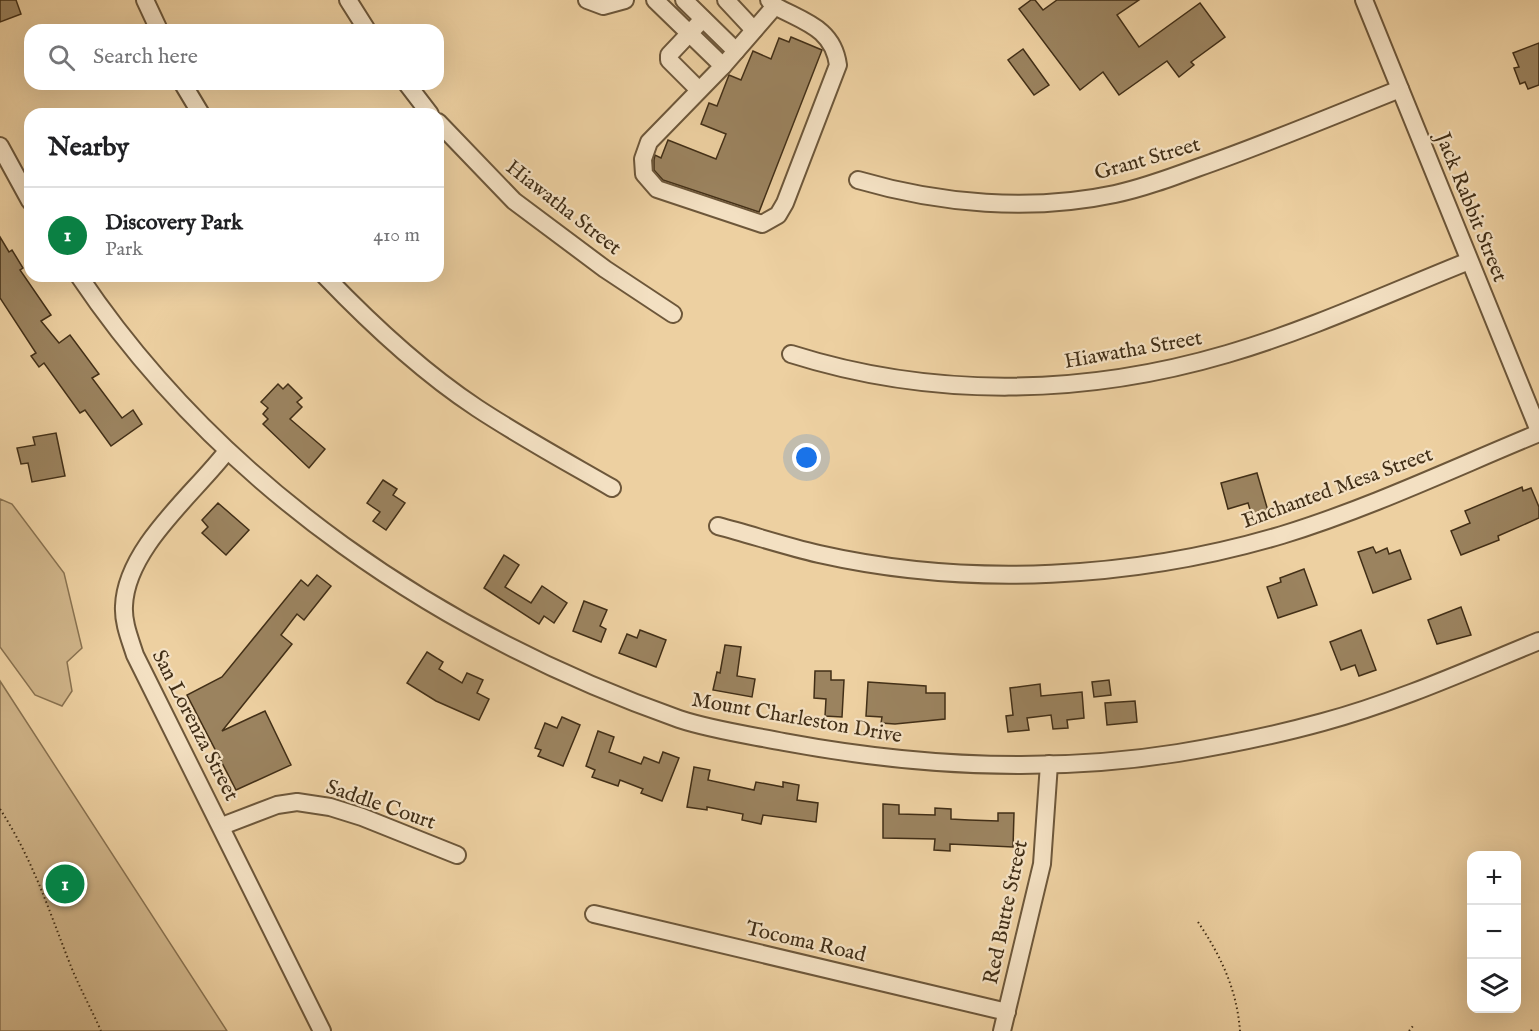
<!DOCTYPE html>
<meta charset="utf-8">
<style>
:root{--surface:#fff;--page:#f6f6f6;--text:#202124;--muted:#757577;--line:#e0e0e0;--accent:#0b8043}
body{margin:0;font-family:"IM FELL English",serif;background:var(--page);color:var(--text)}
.controls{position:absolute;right:18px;bottom:18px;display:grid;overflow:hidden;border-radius:12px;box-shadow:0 6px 24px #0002}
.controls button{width:54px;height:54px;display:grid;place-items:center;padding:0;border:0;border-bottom:2px solid var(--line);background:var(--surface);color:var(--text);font:30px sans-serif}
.you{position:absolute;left:807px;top:458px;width:21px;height:21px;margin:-15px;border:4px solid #fff;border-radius:50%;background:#1a73e8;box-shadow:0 0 0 9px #1a73e833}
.badge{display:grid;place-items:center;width:39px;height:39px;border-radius:50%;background:var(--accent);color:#fff;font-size:20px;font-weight:700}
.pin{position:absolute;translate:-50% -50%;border:3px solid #fff;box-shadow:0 2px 6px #0006}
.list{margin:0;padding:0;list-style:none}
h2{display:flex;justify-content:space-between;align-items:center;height:78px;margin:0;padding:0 24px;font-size:26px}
h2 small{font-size:20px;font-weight:400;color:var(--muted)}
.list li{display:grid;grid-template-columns:39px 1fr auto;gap:18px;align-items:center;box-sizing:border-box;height:96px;padding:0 24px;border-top:2px solid var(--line)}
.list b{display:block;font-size:22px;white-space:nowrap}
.list p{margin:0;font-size:20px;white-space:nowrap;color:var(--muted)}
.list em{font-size:20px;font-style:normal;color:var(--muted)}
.icon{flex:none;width:33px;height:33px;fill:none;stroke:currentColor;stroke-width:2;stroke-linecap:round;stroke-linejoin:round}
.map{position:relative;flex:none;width:1539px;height:1031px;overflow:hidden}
.search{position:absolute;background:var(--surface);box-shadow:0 6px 24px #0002;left:24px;top:24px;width:420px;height:66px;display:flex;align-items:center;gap:15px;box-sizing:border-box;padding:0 21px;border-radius:18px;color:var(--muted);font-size:22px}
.panel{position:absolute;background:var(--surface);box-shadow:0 6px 24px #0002;left:24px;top:108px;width:420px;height:174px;border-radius:18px}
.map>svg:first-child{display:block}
</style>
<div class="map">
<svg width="1539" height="1031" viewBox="0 0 1539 1031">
<rect width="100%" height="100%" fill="#edd0a1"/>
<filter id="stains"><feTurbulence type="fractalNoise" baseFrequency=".00333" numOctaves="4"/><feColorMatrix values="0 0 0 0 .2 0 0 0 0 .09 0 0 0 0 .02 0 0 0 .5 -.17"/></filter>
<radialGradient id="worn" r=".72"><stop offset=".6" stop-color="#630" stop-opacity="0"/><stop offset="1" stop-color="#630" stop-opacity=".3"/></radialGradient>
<g fill="#d0b58a" stroke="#897250" stroke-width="1.5">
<path d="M0 499 12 504 64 573 82 648 67 662 72 691 62 706 35 695 0 647Z"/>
<path d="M0 681 227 1031H0Z"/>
</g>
<g fill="#9b835f" stroke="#422f17" stroke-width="1.5">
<path d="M0 0H16L21 14 0 22Z"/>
<path d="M1031 0H1035L1043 10 1057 0H1139L1117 15 1139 47 1200 3 1225 37 1191 62 1194 65 1179 77 1167 61 1119 95 1103 72 1080 90 1019 9Z"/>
<path d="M791 37 822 50 759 212 663 180 654 170V160L655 155 661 158 668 140 716 159 726 134 701 124 709 103 717 106 729 75 741 80 753 51 771 59 779 38 789 42Z"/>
<path d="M1539 43V85L1528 89 1525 82 1520 84 1514 68 1519 67 1513 53Z"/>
<path d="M1023 49 1049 85 1034 95 1008 60Z"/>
<path d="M0 237 9 252 12 250 23 268 20 270 51 315 41 321 59 343 70 335 99 374 92 378 122 418 133 410 142 424 111 446 85 410 80 413 44 363 39 367 31 356 36 353 0 298Z"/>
<path d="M278 384 283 389 288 384 302 398 297 402 302 407 290 419 325 449 309 468 263 424 268 419 263 414 268 408 261 402Z"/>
<path d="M56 433 65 476 32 482 28 463 21 464 17 448 35 445 33 437Z"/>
<path d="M1257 473 1268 511 1252 516 1248 503 1228 509 1221 483Z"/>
<path d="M383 480 397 489 393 495 405 503 386 530 373 521 380 512 367 503Z"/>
<path d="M1522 487 1523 491 1531 488 1539 507V518L1498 536 1499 540 1461 555 1451 531 1470 523 1465 511Z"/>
<path d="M218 503 249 530 226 555 202 533 208 527 202 520Z"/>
<path d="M1373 547 1376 553 1387 548 1389 554 1400 550 1411 579 1373 593 1358 552Z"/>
<path d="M504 555 519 565 505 587 531 603 542 586 567 603 554 623 544 616 539 624 484 588Z"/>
<path d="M1304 569 1317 605 1278 618 1267 587 1281 582 1280 578Z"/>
<path d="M317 575 331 586 304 620 297 614 281 635 292 644 222 731 265 711 291 765 236 790 187 695 222 677 301 580 308 586Z"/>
<path d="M584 601 607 610 600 626 606 629 601 642 573 631Z"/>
<path d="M1461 607 1471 635 1437 644 1428 620Z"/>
<path d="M640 630 666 640 656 667 619 653 627 634 637 638Z"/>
<path d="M1361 630 1376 670 1359 676 1355 665 1341 670 1330 642Z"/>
<path d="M725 645 741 647 737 676 755 679 752 697 713 690 717 672 720 673Z"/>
<path d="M427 652 443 662 439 669 462 683 467 673 483 680 477 693 489 699 479 720 436 701 407 683Z"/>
<path d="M815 671H831V680H844L842 717 825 716 826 699 814 698Z"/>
<path d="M1109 680 1111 695 1094 697 1092 682Z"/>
<path d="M868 682 926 686V693H945V719L895 724 881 723 882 717 866 716Z"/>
<path d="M1040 684 1041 696 1082 692 1084 718 1067 720 1068 728 1053 729 1051 715 1027 718 1029 730 1008 732 1006 716 1013 715 1010 688Z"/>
<path d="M1135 701 1137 722 1107 725 1105 703Z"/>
<path d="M562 717 580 725 563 766 538 756 541 750 535 748 545 723 557 728Z"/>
<path d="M598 731 614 737 609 752 641 764 644 757 659 763 663 752 679 758 662 801 641 793 643 789 620 780 618 786 592 777 595 770 586 766Z"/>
<path d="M694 767 710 770 708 780 754 790 756 782 783 787V782L799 785 797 800 818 803 816 822 763 815 761 824 742 820 743 814 707 807V810L687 807Z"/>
<path d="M883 804 899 805V814L935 815V808L951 809V819L969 820 998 821V813H1014L1013 847 950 844V851L934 850 935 839 883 838Z"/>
</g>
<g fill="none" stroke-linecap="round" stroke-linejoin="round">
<defs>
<g id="minor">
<path d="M145 0 159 30"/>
<path d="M348 0 367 30"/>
<path d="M587 0 603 6 625 0"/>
<path d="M655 0 723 66 649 142 643 159 644 174 657 189 762 224 778 215 785 203 838 65C833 28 804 22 775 6L769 0"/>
<path d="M684 0 736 51"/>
<path d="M726 0 754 30"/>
<path d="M1364 0 1539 431"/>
<path d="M723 66 775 6"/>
<path d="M183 84 201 114"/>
<path d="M407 84 430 114"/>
<path d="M699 90 669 60V55L703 19"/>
<path d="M438 122 514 201 605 269 673 314"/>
<path d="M0 146 30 201"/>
<path d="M858 180C940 204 1031 212 1115 194 1143 188 1170 178 1197 168 1266 144 1332 116 1400 89"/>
<path d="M79 276C221 487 441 635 679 719 712 730 749 735 784 742 913 766 1047 774 1178 753 1226 745 1276 735 1323 722 1397 702 1468 670 1539 641"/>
<path d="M325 276C371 324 421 371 477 408 521 437 567 462 612 488"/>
<path d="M791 354C933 399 1084 396 1227 354 1309 330 1389 293 1469 261"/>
<path d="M227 451C194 494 126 548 124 606 123 623 130 639 135 655L322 1031"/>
<path d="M718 526C752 535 785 546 819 554 969 588 1135 579 1282 535 1370 508 1454 468 1539 433"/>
<path d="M222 826 277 805 297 802 330 807 362 817 457 855"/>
<path d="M594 914 1007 1012"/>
<path d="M1002 1031 1042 864 1049 764"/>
</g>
</defs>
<use href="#minor" stroke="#6d573a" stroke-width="20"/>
<g stroke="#422f17" stroke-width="2" stroke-dasharray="1.5 3" stroke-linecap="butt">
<path d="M0 809C33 860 48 908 70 964 79 987 91 1008 101 1031"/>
<path d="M1198 922C1221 956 1237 990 1240 1031"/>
<path d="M1409 1031 1413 1026"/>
<path d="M1531 1031 1532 1029"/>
</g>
<use href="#minor" stroke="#f3e0c2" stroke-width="16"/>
</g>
<g text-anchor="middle" stroke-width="4.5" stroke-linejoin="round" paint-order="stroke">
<g font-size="21" fill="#422f17" stroke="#f3e0c2">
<text transform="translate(1147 158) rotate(-16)" y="7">Grant Street</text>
<text transform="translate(564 207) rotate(38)" y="7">Hiawatha Street</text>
<text transform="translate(1472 207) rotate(68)" y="7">Jack Rabbit Street</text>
<text transform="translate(1133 349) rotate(-10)" y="7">Hiawatha Street</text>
<text transform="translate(1337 487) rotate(-20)" y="7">Enchanted Mesa Street</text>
<text transform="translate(797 717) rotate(10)" y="7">Mount Charleston Drive</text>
<text transform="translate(196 725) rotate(63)" y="7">San Lorenza Street</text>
<text transform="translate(381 804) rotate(19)" y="7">Saddle Court</text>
<text transform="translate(1005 912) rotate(-78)" y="7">Red Butte Street</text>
<text transform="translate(806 941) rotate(13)" y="7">Tocoma Road</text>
</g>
</g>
<rect width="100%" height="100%" filter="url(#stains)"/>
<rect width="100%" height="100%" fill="url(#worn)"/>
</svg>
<div class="controls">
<button>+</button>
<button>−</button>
<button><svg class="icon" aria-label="layers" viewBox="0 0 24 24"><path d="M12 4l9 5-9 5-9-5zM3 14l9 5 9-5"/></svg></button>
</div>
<div class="you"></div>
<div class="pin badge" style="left:65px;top:884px">1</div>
<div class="search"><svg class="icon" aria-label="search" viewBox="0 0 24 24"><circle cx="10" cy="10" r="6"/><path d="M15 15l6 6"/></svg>Search here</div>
<section class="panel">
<h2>Nearby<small></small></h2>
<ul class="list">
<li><span class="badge">1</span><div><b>Discovery Park</b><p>Park</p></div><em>410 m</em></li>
</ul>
</section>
</div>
